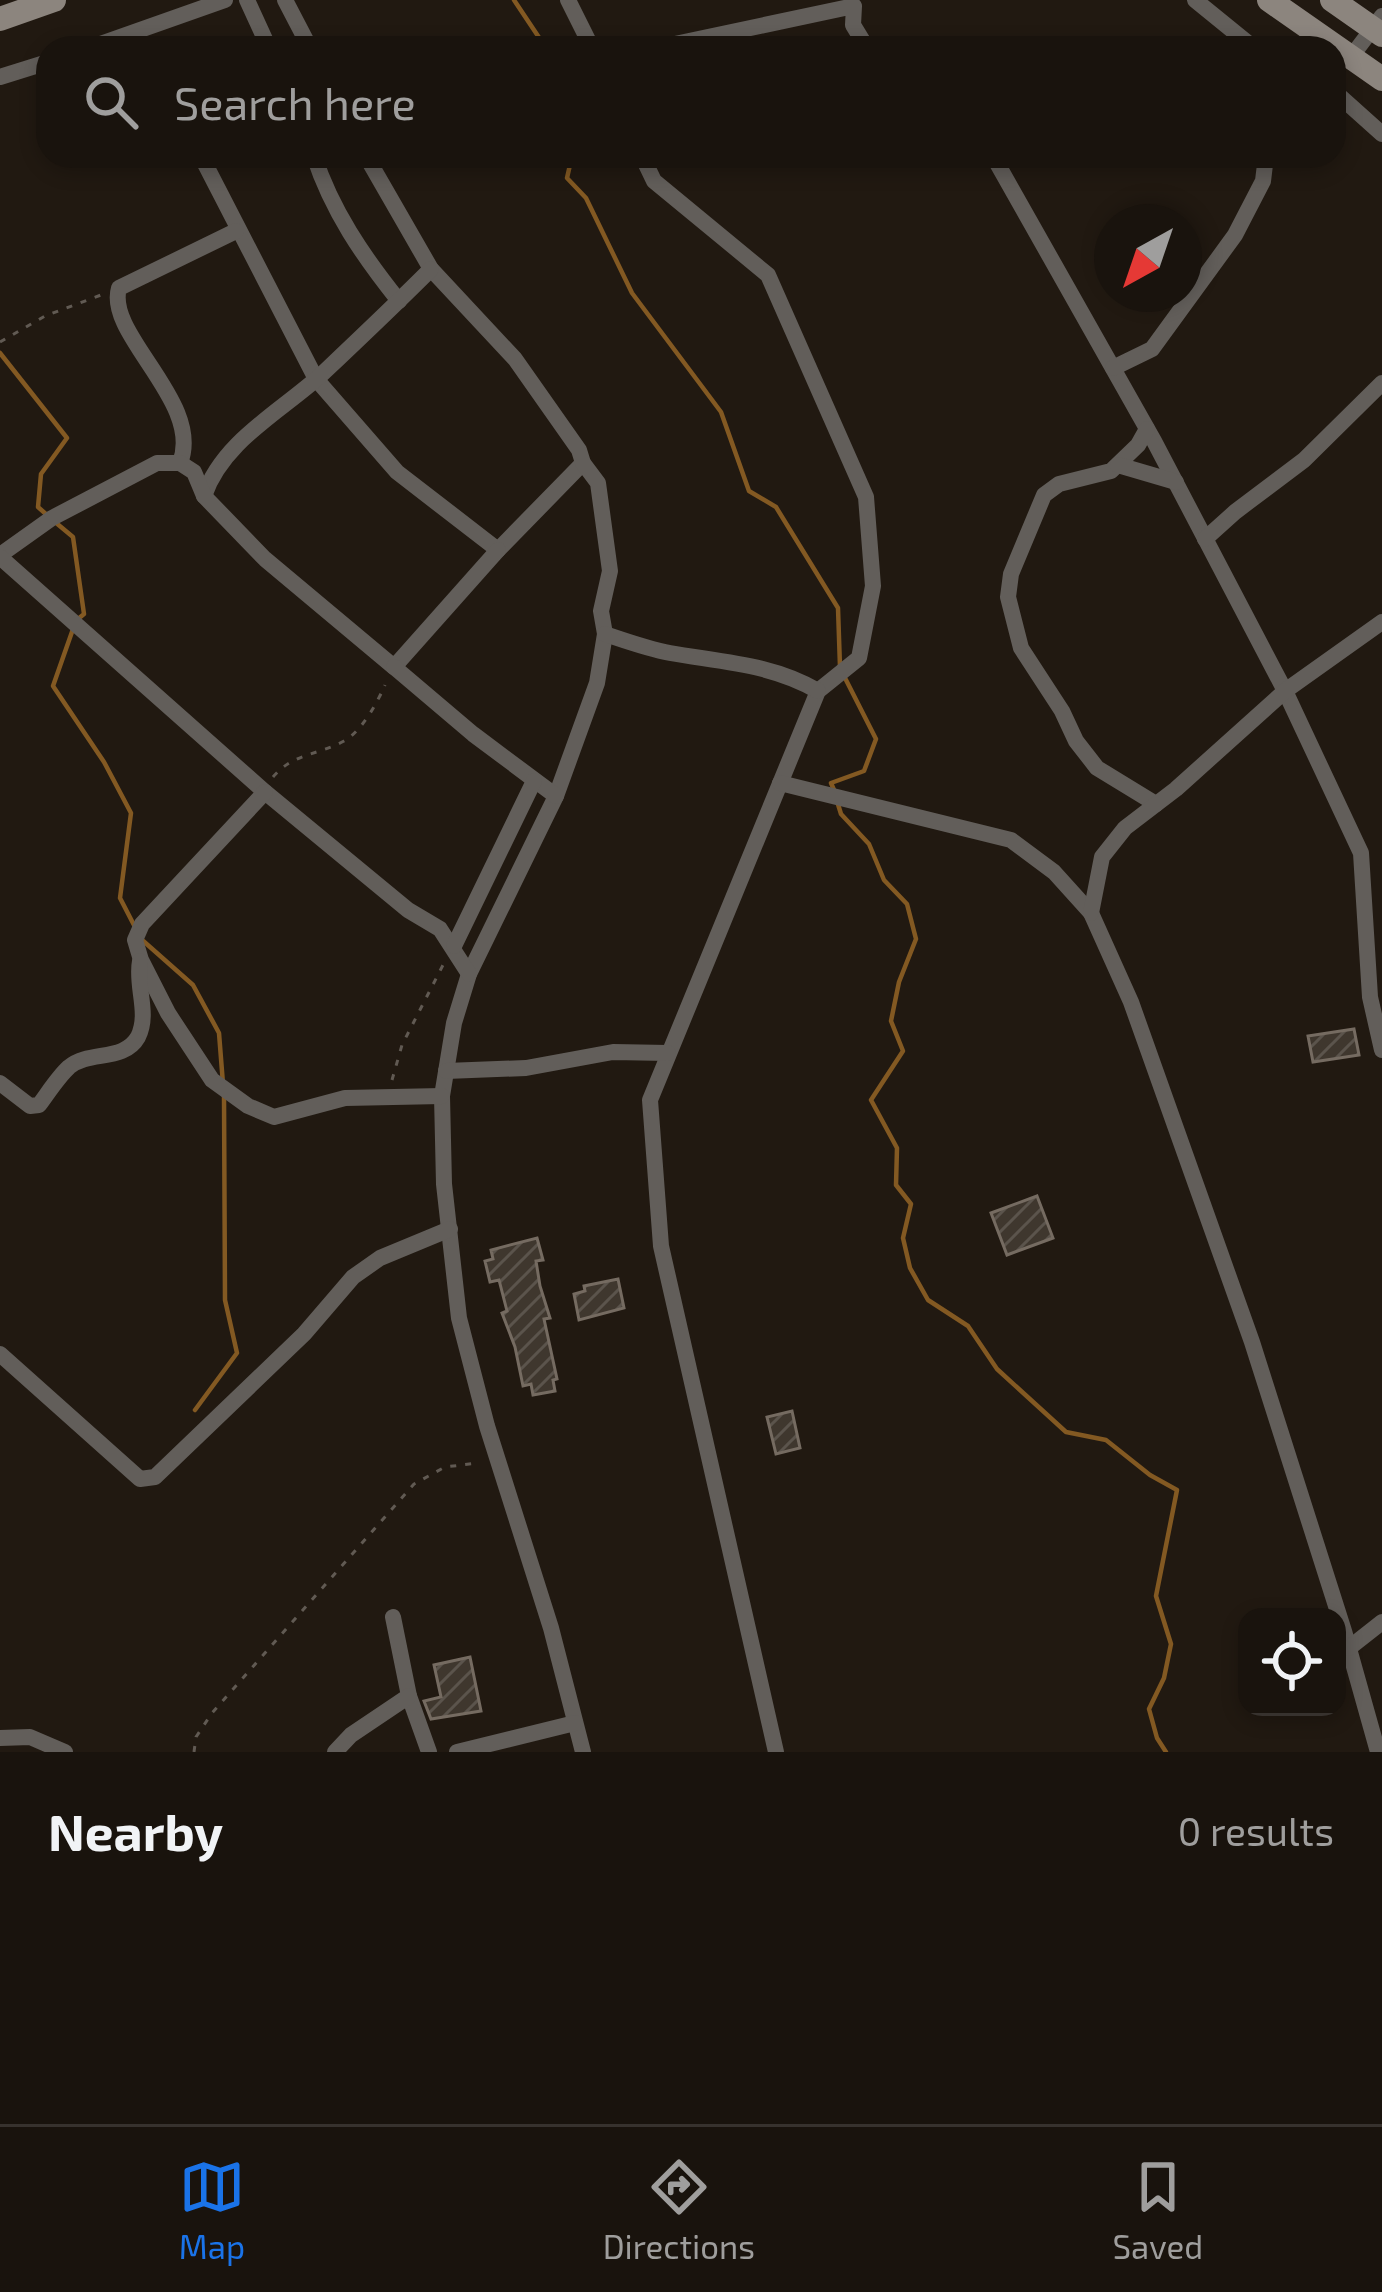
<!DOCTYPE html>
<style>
:root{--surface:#19130d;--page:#26201b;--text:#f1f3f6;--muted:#9f9e9d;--line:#37322e;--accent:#1a73e8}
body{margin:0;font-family:"Exo 2",sans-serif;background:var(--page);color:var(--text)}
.controls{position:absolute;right:36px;bottom:36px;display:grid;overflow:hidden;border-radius:24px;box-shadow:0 6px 18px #0003}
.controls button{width:108px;height:108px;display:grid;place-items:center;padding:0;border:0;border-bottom:3px solid var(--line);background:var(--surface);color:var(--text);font:60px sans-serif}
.compass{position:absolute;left:1094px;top:204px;width:108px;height:108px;border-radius:50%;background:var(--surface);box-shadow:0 6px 18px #0003;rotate:220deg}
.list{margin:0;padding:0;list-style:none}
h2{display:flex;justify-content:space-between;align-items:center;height:156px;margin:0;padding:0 48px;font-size:51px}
h2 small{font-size:39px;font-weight:400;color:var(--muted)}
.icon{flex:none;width:66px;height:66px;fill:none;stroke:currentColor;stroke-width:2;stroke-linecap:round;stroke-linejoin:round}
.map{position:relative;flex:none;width:1382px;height:1752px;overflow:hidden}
.search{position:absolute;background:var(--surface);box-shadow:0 6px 18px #0003;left:36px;right:36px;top:36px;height:132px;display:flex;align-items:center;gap:30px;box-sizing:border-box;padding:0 42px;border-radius:36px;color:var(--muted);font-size:45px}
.sheet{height:372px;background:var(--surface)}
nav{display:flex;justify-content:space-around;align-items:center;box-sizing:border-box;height:168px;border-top:3px solid var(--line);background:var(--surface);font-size:33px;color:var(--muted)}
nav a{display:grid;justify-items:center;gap:6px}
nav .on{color:var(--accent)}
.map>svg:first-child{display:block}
</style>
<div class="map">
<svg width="1382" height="1752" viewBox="0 0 1382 1752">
<defs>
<pattern id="building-hatch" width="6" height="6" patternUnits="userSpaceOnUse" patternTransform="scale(3)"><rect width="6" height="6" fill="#3f372e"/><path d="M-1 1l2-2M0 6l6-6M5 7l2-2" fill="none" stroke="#5b544c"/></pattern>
</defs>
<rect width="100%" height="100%" fill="#211911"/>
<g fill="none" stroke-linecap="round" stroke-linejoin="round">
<g stroke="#835922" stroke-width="4.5">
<path d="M514 0 546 48"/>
<path d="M572 156 567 178 586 198 632 293 721 412 749 491 776 507 838 608 840 667"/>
<path d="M0 353 67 438 41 474 38 507 47 515"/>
<path d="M55 522 73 537 84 614 78 619"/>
<path d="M73 629 53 686 104 762 131 813 120 898 136 929"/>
<path d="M834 790 831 783 864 771 876 739 845 678"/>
<path d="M837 801 841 814 869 844 884 880 907 904 916 939 899 982 891 1021 903 1051 871 1100 897 1148 896 1185 911 1204 903 1238 910 1268 928 1300 968 1326 997 1369 1066 1432 1106 1440 1150 1475 1177 1490 1156 1596 1171 1644 1164 1678 1149 1709 1157 1738 1166 1752"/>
<path d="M141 939 193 985 219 1033 223 1084"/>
<path d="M195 1410 237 1353 225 1300 224 1095"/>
</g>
</g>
<g fill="url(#building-hatch)" stroke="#756b61" stroke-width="3">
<path d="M1354 1029 1359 1055 1313 1062 1308 1036Z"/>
<path d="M1037 1196 1053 1238 1007 1255 991 1213Z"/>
<path d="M537 1238 543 1260 536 1261 540 1286 550 1318 544 1319 557 1379 553 1380 555 1391 533 1395 531 1384 523 1386 515 1347 502 1313 507 1311 499 1280 490 1282 485 1261 493 1259 491 1250Z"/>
<path d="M618 1279 624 1308 579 1320 574 1294 585 1291 584 1286Z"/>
<path d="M792 1411 800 1448 776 1454 767 1417Z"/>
<path d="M470 1657 481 1711 431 1719 424 1701 441 1697 434 1665Z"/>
</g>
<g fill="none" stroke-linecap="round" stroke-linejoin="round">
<g stroke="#615a53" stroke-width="3" stroke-dasharray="6 9" stroke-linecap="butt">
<path d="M0 342 45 316 101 295"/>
<path d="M273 777C293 753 319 755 344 741 362 731 377 703 385 685"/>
<path d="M392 1080 402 1045 444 963"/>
<path d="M194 1752 196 1737 212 1713 414 1484 445 1467 478 1463"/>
</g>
<g stroke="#625e5a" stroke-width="16">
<path d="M247 0 269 48"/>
<path d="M285 0 310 48"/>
<path d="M568 0 592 48"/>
<path d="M1195 0 1254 48"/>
<path d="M89 48 225 0"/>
<path d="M656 48 854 6 853 25 867 48"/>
<path d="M1351 57 1382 16"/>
<path d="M0 77 48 62"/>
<path d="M1334 91 1382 134"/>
<path d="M201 156 316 379 397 472 498 550 583 463"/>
<path d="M314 156C332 211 363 256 399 301"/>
<path d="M366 156 431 269 515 359 579 450 583 463 598 483 610 571 601 611 605 634 597 683 556 796 469 974 454 1023 442 1096 444 1184 459 1318 487 1426 551 1628 583 1752"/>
<path d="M642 156 654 181 768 275 866 497 873 586 859 658 818 691 650 1100 661 1246 776 1752"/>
<path d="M993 156 1154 441 1285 691 1361 853 1370 997 1382 1050"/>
<path d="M1113 368 1152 349 1235 235 1263 181 1266 156"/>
<path d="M1147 429 1138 445 1111 471 1059 484 1044 495 1011 574 1008 597 1021 648 1062 711 1076 741 1097 768 1156 804"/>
<path d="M180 463C204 402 105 335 119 288L236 231"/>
<path d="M1118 465 1176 482"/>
<path d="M204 496C222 442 280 412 321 375 358 340 395 305 431 269"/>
<path d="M1205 539 1235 512 1304 460 1382 383"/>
<path d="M0 555 52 518 157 463H180L194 472 204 496 265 559 394 667 498 550"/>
<path d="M0 557 265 792 408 910 440 929 469 974"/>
<path d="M605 634C626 641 648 649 670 653 721 662 772 664 818 691"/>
<path d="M394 667 473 734 556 796"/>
<path d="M780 783 1011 840 1054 872 1091 913 1131 1002 1252 1342 1344 1631 1378 1752"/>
<path d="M265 792 142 924 135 940 141 960 168 1013 212 1080 248 1106 274 1117 345 1098 442 1096"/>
<path d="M1091 913 1102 857 1125 828 1176 789 1285 691 1382 622"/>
<path d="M454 946 534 781"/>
<path d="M446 1071 526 1068 613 1052 668 1053"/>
<path d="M0 1083 30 1106 39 1105C48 1093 58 1077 69 1067 89 1050 124 1062 138 1037 150 1013 135 986 140 961"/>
<path d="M0 1354 140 1479 155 1477 304 1334 353 1277 380 1258 450 1229"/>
<path d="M393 1617 409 1696 429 1752"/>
<path d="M1349 1648 1382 1622"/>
<path d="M0 1738 30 1737 65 1752"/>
<path d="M335 1752 351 1735 409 1696"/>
<path d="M457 1752 575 1723"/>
</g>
<g stroke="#8c857e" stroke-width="24">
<path d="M1269 0 1382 79"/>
<path d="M1332 0 1382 35"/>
<path d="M0 19 54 0"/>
</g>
</g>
</svg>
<div class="controls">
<button><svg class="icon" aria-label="locate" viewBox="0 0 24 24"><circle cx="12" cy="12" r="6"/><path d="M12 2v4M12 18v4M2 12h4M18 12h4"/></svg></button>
</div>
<svg class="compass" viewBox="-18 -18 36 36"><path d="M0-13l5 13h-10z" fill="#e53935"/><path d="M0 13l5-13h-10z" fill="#9f9e9d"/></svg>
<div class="search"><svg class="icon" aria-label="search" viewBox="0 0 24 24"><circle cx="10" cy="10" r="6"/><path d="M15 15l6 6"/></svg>Search here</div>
</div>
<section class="sheet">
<h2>Nearby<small>0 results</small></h2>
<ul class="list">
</ul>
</section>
<nav>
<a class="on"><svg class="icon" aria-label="map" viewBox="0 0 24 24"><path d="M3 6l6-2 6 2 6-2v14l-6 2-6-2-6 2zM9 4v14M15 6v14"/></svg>Map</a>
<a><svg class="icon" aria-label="directions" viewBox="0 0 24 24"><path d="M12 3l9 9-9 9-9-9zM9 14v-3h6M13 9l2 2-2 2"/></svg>Directions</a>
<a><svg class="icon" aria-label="saved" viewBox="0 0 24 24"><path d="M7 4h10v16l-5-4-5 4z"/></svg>Saved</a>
</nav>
